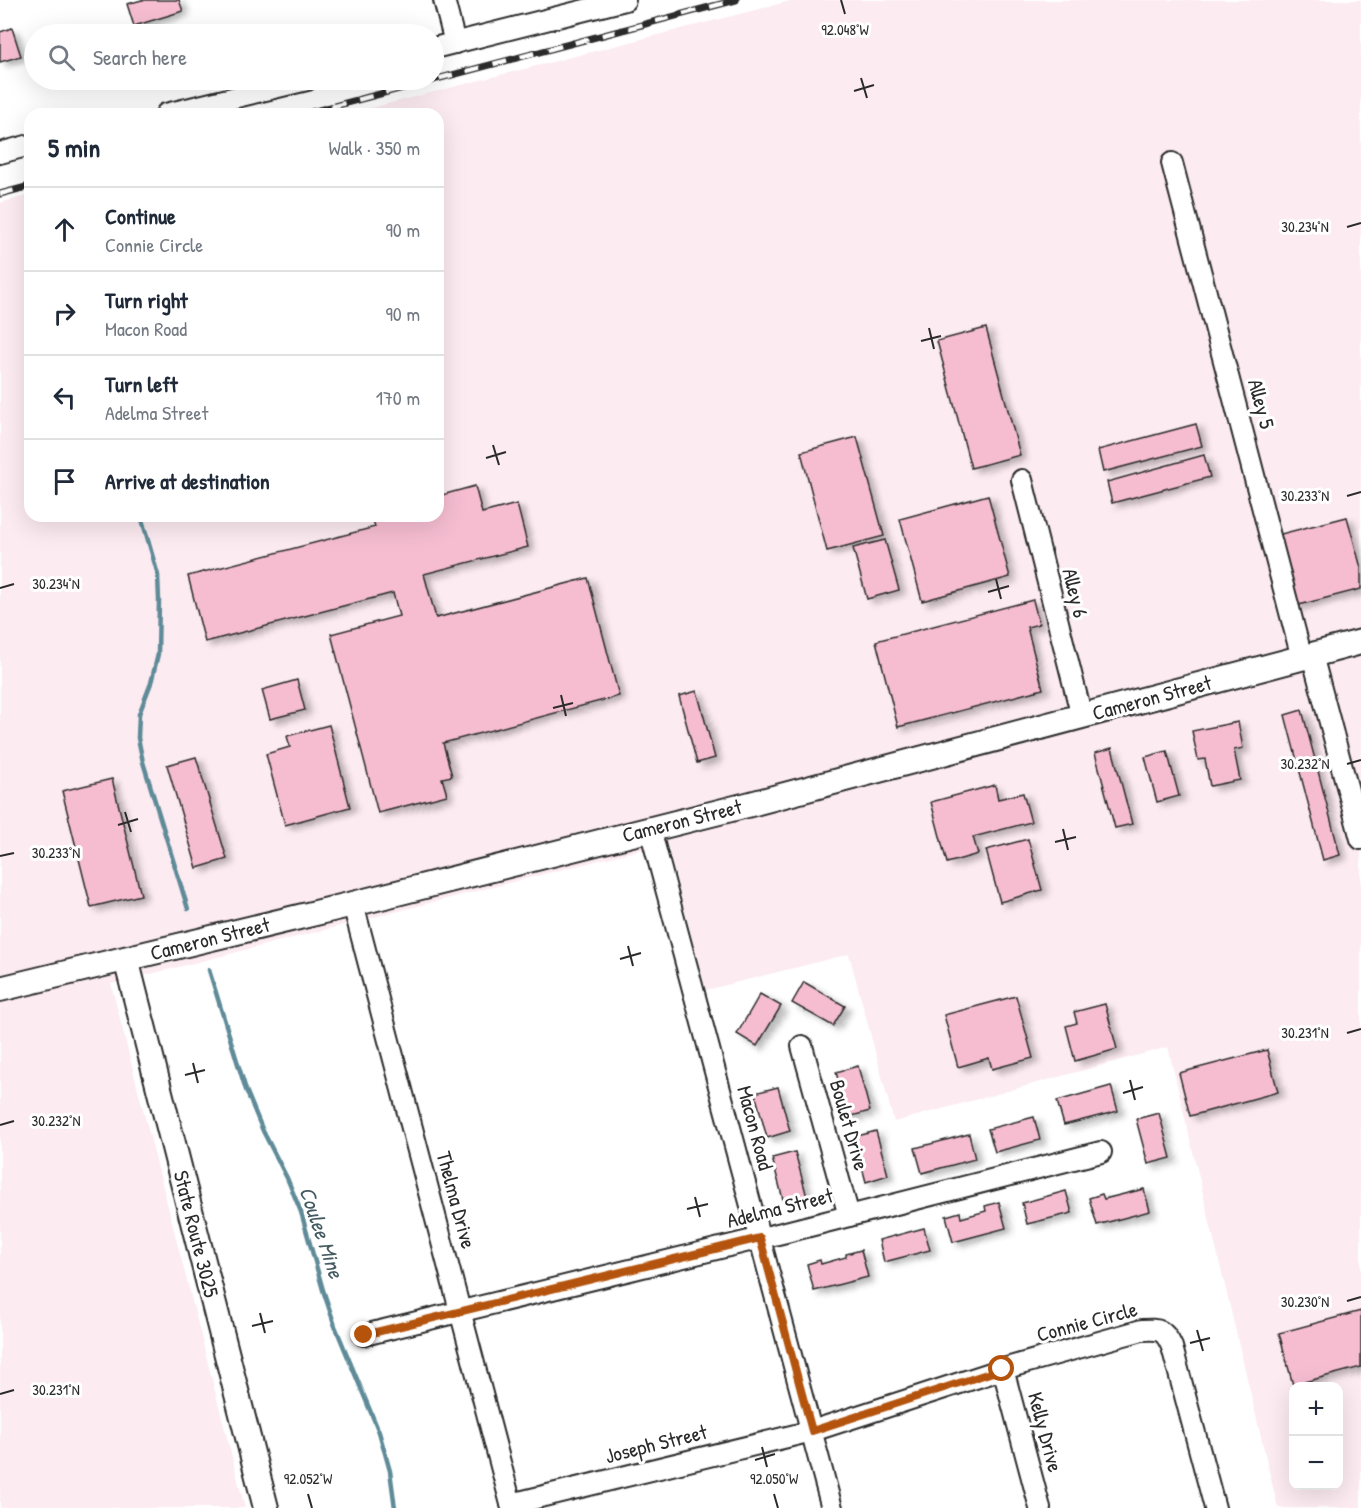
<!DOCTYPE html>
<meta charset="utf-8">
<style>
:root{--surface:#fff;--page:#f2f2f3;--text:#1f2937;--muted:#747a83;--line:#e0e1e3}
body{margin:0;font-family:"Patrick Hand",sans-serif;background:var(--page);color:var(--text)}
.controls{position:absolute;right:18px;bottom:18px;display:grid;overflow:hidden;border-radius:12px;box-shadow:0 6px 24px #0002}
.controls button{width:54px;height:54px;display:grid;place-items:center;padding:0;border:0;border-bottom:2px solid var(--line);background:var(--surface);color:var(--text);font:30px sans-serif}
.stop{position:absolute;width:18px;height:18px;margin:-14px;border:4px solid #b45309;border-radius:50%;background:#fff}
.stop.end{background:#b45309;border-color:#fff;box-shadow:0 2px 6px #0008}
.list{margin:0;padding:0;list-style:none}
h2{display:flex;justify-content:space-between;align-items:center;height:78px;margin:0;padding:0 24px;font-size:26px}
h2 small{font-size:20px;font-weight:400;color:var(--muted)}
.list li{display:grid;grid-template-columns:39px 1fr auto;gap:18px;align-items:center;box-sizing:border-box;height:84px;padding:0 24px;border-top:2px solid var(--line)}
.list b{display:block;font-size:22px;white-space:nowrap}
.list p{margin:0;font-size:20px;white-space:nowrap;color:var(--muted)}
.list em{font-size:20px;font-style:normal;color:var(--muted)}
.icon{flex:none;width:33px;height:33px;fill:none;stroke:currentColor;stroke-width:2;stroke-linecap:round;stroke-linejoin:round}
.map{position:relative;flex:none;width:1361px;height:1508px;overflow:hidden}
.search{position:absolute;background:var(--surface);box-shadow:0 6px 24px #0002;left:24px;top:24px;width:420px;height:66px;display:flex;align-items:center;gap:15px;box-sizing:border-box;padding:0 21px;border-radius:33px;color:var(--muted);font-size:22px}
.panel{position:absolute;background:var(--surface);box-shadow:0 6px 24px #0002;left:24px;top:108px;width:420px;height:414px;border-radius:18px}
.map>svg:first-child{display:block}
</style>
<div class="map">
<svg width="1361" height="1508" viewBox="0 0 1361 1508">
<defs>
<filter id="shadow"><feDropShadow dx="6" dy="4" stdDeviation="3" flood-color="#0004"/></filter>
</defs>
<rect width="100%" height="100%" fill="#fff"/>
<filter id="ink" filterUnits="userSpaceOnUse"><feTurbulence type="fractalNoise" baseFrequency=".0167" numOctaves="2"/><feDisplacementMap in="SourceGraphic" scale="12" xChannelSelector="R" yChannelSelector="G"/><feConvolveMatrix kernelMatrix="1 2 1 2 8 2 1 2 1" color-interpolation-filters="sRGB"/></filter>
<g filter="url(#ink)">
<path fill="#fcebf1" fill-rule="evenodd" d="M794 0H1361V1508H1278L1168 1047 894 1122 849 954 706 990 667 843 111 984 245 1508H0V203L30 195V516H438V114H348ZM1294 1386H1338V1486H1294Z"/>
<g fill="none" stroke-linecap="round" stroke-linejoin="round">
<g stroke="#5f8b98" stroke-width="4.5">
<path d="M141 516 158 575 159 600 158 654 151 683 139 714 138 738 143 762 188 909"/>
<path d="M209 970 246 1090 263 1131 287 1178 301 1212 323 1290 335 1326 379 1432 390 1471 395 1508"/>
</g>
</g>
<g fill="#f6bdd1" stroke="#2b2b2b" stroke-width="1.5" filter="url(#shadow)">
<path d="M142 0H179L183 11 134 26 127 4Z"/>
<path d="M12 28 21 56 0 62V32Z"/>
<path d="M986 328 1020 455 971 468 937 341Z"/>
<path d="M1196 424 1202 446 1103 472 1098 450Z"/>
<path d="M857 437 884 536 827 551 801 452Z"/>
<path d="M1204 455 1210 477 1112 503 1107 482Z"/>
<path d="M475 486 482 513 517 504 528 547 424 574 436 618 588 578 619 696 443 743 452 776 442 778 447 795 378 813 331 634 399 616 393 593 205 642 188 576 375 527 372 516H438V496Z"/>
<path d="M988 495 1010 577 922 601 900 519Z"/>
<path d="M1347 517 1361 568V589L1295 606 1277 535Z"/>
<path d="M885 540 899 590 867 599 853 548Z"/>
<path d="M1033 600 1039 624 1027 627 1043 689 898 727 876 641Z"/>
<path d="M297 680 305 710 270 719 262 690Z"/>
<path d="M697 691 715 758 697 763 679 696Z"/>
<path d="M1302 710 1340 855 1323 860 1285 715Z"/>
<path d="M1238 722 1243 748 1234 750 1240 780 1210 786 1205 759 1198 760 1192 731Z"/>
<path d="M329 725 350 807 285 825 266 754 290 747 287 736Z"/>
<path d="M1112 748 1132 824 1115 828 1095 753Z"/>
<path d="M1167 751 1179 796 1157 802 1145 757Z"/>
<path d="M196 757 227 859 197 868 167 765Z"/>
<path d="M112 779 141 895 91 907 62 791Z"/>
<path d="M995 785 998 799 1023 793 1031 822 973 837 978 854 947 863 931 802Z"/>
<path d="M1028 839 1042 890 1000 902 986 850Z"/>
<path d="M804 982 845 1006 833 1026 792 1003Z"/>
<path d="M760 994 781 1006 757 1046 737 1034Z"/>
<path d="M1016 996 1033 1058 992 1069 989 1058 958 1067 944 1015Z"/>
<path d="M1105 1004 1117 1049 1075 1061 1066 1026 1077 1023 1074 1012Z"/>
<path d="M1267 1050 1278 1092 1190 1116 1179 1073Z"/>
<path d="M858 1066 870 1111 848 1117 836 1072Z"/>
<path d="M1111 1086 1118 1111 1064 1125 1057 1101Z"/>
<path d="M778 1087 790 1131 767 1138 755 1093Z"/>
<path d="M1159 1113 1171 1158 1148 1164 1136 1119Z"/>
<path d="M1034 1117 1040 1140 995 1152 988 1129Z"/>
<path d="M876 1131 888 1175 866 1182 854 1137Z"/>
<path d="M969 1134 975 1159 922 1173 915 1148Z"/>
<path d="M795 1152 807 1197 784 1203 772 1158Z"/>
<path d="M1144 1189 1150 1211 1097 1225 1089 1198 1102 1194 1104 1199Z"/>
<path d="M1066 1191 1072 1213 1027 1224 1022 1203Z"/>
<path d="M999 1202 1006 1228 953 1242 946 1216 960 1212 961 1218 986 1211 985 1206Z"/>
<path d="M924 1228 930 1250 884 1262 879 1240Z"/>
<path d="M861 1250 868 1277 814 1291 807 1264 820 1260 821 1264 846 1257V1254Z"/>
<path d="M1361 1311V1367L1293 1385 1279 1333Z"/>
</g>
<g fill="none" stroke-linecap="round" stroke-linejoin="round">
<defs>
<g id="minor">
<path d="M444 0 455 43"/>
<path d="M434 48 625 0"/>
<path d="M166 114 307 80"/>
<path d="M0 153 30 145"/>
<path d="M1172 163 1302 658"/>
<path d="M1022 480 1082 717"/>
<path d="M1312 655 1361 839"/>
<path d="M650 829 832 1508"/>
<path d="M353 904 512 1508"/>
<path d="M802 1046 849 1216"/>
<path d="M364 1335 786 1232 1101 1152"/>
<path d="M1003 1369 1040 1508"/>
<path d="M511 1504 812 1431 1003 1369 1142 1330C1160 1329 1164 1329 1172 1347L1215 1508"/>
</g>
<g id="major">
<path d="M126 959 266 1508"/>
<path d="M0 989 353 904 747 805 1361 642"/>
</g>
</defs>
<use href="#minor" stroke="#2b2b2b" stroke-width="24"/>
<use href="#major" stroke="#2b2b2b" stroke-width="28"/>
<use href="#minor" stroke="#fff" stroke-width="20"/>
<use href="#major" stroke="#fff" stroke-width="24"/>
<defs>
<g id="rail">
<path d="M304 114 736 0"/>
<path d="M0 194 30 186"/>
</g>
</defs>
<use href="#rail" stroke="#2b2b2b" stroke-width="7"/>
<use href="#rail" stroke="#fff" stroke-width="4.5" stroke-dasharray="14" stroke-linecap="butt"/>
</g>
</g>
<g fill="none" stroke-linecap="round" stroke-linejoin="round" filter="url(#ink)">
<path stroke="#b45309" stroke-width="8" d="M364 1335 760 1238 812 1431 1002 1369"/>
</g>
<path fill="none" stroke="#2b2b2b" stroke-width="2" d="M841 0 845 14M861 78 867 98M854 91 874 85M1347 227 1361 223M929 328 934 349M921 341 941 336M493 445 499 465M486 458 506 452M1347 496 1361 492M996 579 1001 599M0 588 14 584M988 592 1009 586M561 695 566 716M553 708 573 703M1347 764 1361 760M125 812 131 832M118 825 138 819M1063 829 1068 850M1055 842 1076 837M0 856 14 853M628 946 633 966M620 959 641 953M1347 1033 1361 1029M193 1063 198 1083M185 1075 205 1070M1130 1080 1135 1100M1123 1093 1143 1087M0 1125 14 1121M695 1197 700 1217M687 1209 708 1204M1347 1301 1361 1297M260 1313 265 1333M252 1326 273 1321M1197 1330 1203 1351M1190 1343 1210 1338M0 1394 14 1390M762 1447 767 1467M755 1460 775 1454M308 1494 312 1508M774 1494 778 1508"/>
<g text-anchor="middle" stroke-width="6" stroke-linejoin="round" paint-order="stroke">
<g font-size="21" fill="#2b2b2b" stroke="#fff">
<text transform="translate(1261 404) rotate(75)" y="7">Alley 5</text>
<text transform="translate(1075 593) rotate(76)" y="7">Alley 6</text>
<text transform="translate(1152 698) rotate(-15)" y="7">Cameron Street</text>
<text transform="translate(682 821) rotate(-14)" y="7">Cameron Street</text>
<text transform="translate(210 939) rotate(-14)" y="7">Cameron Street</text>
<text transform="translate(849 1125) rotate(74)" y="7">Boulet Drive</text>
<text transform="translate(755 1128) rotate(75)" y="7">Macon Road</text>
<text transform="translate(456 1200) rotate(75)" y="7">Thelma Drive</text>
<text transform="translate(780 1208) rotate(-14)" y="7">Adelma Street</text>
<text transform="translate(196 1234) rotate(76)" y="7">State Route 3025</text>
<text transform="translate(1087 1322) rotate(-15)" y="7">Connie Circle</text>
<text transform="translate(1045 1432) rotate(75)" y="7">Kelly Drive</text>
<text transform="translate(656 1444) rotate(-14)" y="7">Joseph Street</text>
</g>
<g font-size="22" font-style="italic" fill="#455b62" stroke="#fff">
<text transform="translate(322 1232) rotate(71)" y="8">Coulee Mine</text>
</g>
</g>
<g font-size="15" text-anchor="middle" fill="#2b2b2b" stroke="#fff" stroke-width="6" stroke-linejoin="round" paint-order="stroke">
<text x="845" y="35">92.048°W</text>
<text x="1305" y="232">30.234°N</text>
<text x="1305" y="501">30.233°N</text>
<text x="56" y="589">30.234°N</text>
<text x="1305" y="769">30.232°N</text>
<text x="56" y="858">30.233°N</text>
<text x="1305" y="1038">30.231°N</text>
<text x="56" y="1126">30.232°N</text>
<text x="1305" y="1307">30.230°N</text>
<text x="56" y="1395">30.231°N</text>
<text x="308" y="1484">92.052°W</text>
<text x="774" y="1484">92.050°W</text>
</g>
</svg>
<div class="controls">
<button>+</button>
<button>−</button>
</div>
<div class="stop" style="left:1002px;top:1369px"></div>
<div class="stop end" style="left:364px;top:1335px"></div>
<div class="search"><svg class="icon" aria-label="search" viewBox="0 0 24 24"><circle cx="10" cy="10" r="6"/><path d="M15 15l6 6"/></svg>Search here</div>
<section class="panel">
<h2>5 min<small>Walk · 350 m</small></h2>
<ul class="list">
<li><svg class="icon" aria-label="ahead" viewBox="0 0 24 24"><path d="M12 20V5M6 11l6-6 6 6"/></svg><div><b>Continue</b><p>Connie Circle</p></div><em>90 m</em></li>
<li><svg class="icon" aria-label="right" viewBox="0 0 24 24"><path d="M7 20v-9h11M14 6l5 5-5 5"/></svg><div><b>Turn right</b><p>Macon Road</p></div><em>90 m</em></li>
<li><svg class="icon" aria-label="left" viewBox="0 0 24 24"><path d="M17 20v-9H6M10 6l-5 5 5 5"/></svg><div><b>Turn left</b><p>Adelma Street</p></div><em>170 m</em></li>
<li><svg class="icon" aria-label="arrive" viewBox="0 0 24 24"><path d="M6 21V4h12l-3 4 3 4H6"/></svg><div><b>Arrive at destination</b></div></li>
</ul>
</section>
</div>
